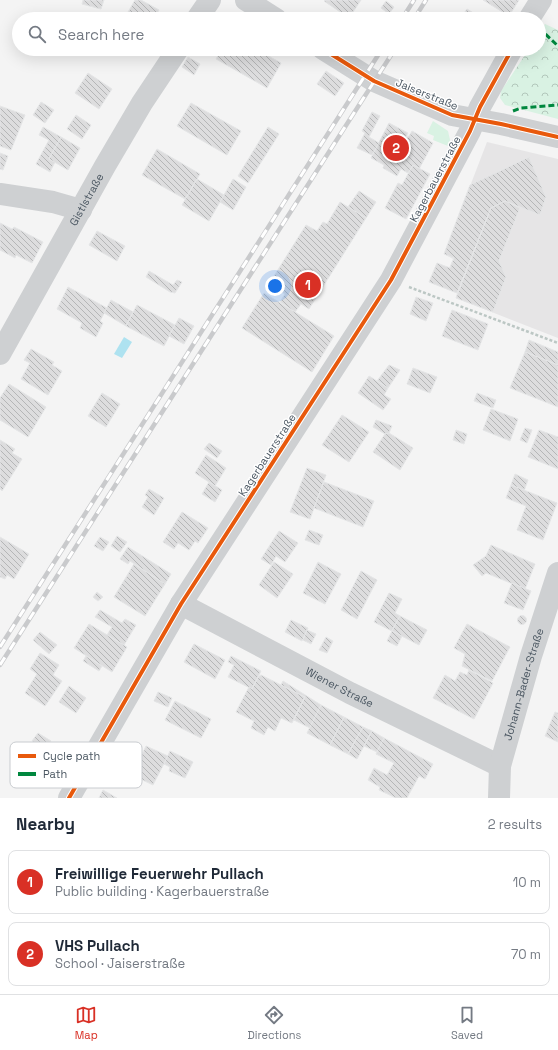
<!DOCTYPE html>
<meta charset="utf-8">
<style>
:root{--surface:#fff;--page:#f6f6f7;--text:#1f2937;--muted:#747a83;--line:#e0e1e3;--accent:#d93025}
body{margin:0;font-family:"Space Grotesk",sans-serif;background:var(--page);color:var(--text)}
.you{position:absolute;left:275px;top:286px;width:14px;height:14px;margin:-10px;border:3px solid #fff;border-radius:50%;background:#1a73e8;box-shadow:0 0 0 6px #1a73e833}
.badge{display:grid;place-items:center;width:26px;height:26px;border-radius:50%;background:var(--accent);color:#fff;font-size:13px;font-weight:700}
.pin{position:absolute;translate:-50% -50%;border:2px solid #fff;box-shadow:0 1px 4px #0006}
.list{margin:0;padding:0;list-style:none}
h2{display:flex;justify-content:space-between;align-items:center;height:52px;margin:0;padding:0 16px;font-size:17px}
h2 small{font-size:13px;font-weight:400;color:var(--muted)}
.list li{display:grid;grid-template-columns:26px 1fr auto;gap:12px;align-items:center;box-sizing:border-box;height:64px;margin:0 8px 8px;padding:0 8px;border:1px solid var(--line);border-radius:8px}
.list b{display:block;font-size:15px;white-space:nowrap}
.list p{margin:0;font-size:13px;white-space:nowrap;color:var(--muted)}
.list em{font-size:13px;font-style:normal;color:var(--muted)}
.icon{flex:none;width:22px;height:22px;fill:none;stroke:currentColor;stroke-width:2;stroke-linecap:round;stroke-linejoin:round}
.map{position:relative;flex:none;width:558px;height:798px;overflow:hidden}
.search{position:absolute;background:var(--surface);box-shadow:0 4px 16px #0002;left:12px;right:12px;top:12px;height:44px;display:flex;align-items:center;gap:10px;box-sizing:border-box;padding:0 14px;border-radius:22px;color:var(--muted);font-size:15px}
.sheet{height:196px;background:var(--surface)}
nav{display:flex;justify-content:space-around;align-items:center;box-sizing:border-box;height:56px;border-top:1px solid var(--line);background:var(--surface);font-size:11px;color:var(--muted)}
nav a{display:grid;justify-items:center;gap:2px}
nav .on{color:var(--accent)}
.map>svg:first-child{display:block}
</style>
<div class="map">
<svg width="558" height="798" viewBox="0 0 558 798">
<defs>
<pattern id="park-crowns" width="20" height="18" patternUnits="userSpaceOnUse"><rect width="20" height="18" fill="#d9f2e3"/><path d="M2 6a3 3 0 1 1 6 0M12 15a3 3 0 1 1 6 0" fill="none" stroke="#b2c7bb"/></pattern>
<pattern id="building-back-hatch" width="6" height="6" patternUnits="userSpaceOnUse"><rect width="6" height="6" fill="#ddddde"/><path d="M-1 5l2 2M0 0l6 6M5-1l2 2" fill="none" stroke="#b5b6b7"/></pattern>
</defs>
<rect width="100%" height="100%" fill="#f4f4f4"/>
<path fill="#e6e5e6" d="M487 142 558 159V338L456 298 457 293 429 282 437 263 449 268 453 259 444 254Z"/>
<path fill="#d9f2e3" d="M433 121 448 131 450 140 448 146 433 140 434 136 427 133Z"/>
<path fill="url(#park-crowns)" d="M545 24 558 30V119L505 105 500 98 501 91 529 49H539V33Z"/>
<path fill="#aee2f0" d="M124 337 132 342 122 358 114 354Z"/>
<g fill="url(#building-back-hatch)" stroke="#e5e6e7">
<path d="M83 0H104L101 9 82 4Z"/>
<path d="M135 0H141L159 10 154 19H124Z"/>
<path d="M325 0H361L349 18 324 1Z"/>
<path d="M483 0H519L509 16Z"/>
<path d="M386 1 394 7 389 14 381 8Z"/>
<path d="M467 9 483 19H460Z"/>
<path d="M222 49H256L281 63 267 88 216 59Z"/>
<path d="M188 57 200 64 194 75 182 67Z"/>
<path d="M326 71 344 83 335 96 317 84Z"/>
<path d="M88 73 112 89 99 109 75 93Z"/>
<path d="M41 102 54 110 45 123 33 115Z"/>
<path d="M191 103 241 131 227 155 177 126Z"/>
<path d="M0 106 25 115 11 150 0 146Z"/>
<path d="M372 112 380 116 369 137 379 143 372 155 357 148 365 133 362 131Z"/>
<path d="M76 115 91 125 82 139 67 129Z"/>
<path d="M389 123 408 133 405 137 408 138 412 131 433 143 419 169 413 165 408 173 401 169 397 176 383 168 384 165 371 158Z"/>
<path d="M43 127 61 137 49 159 55 162 50 172 36 164 49 140 39 135Z"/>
<path d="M268 127 279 134 248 183 238 176Z"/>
<path d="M61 137 80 148 68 170 49 159Z"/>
<path d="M157 149 200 174 185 199 142 175Z"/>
<path d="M0 153 8 156 3 170 0 169Z"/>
<path d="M529 157 546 197 540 215 505 201 491 208 457 293 429 282 437 263 450 268 454 258 444 254 470 185Z"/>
<path d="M413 165 430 174 406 219 385 208 398 183 402 185Z"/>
<path d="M197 179 224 195 209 221 182 205Z"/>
<path d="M233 179 246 187 233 210 220 202Z"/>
<path d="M359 191 376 202 366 218 348 207Z"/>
<path d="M505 201 520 208 499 261 506 277 493 312 456 298 491 208Z"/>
<path d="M340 202 366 218 309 309 301 304 295 312 280 302 285 294 269 284 306 225 317 231 323 222 327 224Z"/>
<path d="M0 223 12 229 14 227 43 242 32 263 16 255 15 258 0 250Z"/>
<path d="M97 231 125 246 117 261 89 245Z"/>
<path d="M149 271 173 285 177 280 182 282 175 293 170 292 146 277Z"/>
<path d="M68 287 107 308 100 321 103 323 96 337 80 328 82 323 57 309Z"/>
<path d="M264 293 334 336 312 372 242 328Z"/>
<path d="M416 297 433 303 426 321 410 314Z"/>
<path d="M111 300 133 312 126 326 104 313Z"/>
<path d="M137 305 175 325 164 346 126 326Z"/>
<path d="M452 310 488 324 478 350 442 336Z"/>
<path d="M179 318 194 326 184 344 169 336Z"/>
<path d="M529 340 558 352V365L525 352Z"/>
<path d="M31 349 54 362 52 365 62 371 48 395 21 379 30 363 24 360Z"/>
<path d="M525 352 558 365V407L510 388Z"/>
<path d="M389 365 400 370 388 388 377 381Z"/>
<path d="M413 368 437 377 430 393 407 384Z"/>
<path d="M369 376 388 388 384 395 391 399 383 410 358 393Z"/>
<path d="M9 384 46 407 28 437 0 420V398Z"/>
<path d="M102 393 120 404 106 427 88 416Z"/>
<path d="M477 393 496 400 493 408 474 401Z"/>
<path d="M491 409 518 419 510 441 483 430Z"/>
<path d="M342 415 369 432 349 462 322 445Z"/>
<path d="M376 420 392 426 389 433 385 434 373 427Z"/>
<path d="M525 428 532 430 527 443 520 440Z"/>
<path d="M456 430 467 434 464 444 453 440Z"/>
<path d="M539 430 558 437V469L528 457Z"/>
<path d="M389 433 413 448 400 470 373 452 385 434Z"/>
<path d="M0 440 15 449 12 453 22 459 2 491 0 489Z"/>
<path d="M209 443 222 451 217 458 204 449Z"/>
<path d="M206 455 226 468 215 486 195 473Z"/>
<path d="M307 468 326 475 310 519 290 512Z"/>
<path d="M515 474 528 480 524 491 511 485Z"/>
<path d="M209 482 222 490 215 502 202 494Z"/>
<path d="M324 482 374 501 363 527 314 508Z"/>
<path d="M511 485 557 503 543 540 517 530 526 506 506 498Z"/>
<path d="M149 489 164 498 154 515 142 507 148 497 145 495Z"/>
<path d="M182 512 208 528 198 543 195 541 189 550 178 543 174 549 163 542Z"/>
<path d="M309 530 323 535 319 545 305 540Z"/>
<path d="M279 531 298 543 285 562 276 556 271 565 261 559Z"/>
<path d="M117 536 127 542 120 552 111 546Z"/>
<path d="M0 537 29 554 14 579 7 575 5 579 0 577Z"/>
<path d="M100 537 109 542 103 551 94 546Z"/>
<path d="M491 545 535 564 525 589 486 573 482 576 473 565 486 556Z"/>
<path d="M128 547 171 574 165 584 130 561 128 564 120 559Z"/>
<path d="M274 562 293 574 277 598 259 585Z"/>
<path d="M318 562 341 574 325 604 303 593Z"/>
<path d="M134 564 165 584 145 616 114 597Z"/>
<path d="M361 571 377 580 357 619 341 610Z"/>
<path d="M512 583 531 591 523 610 504 603Z"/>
<path d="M97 592 103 597 98 601 93 597Z"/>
<path d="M389 593 402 599 395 613 400 616 392 631 374 622Z"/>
<path d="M100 610 122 623 125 619 136 625 124 645 107 635 112 627 95 617Z"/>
<circle cx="522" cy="620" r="4.5"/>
<path d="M400 616 427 630 419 645 392 631Z"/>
<path d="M291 620 308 628 302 641 285 632Z"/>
<path d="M89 624 127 647 112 672 74 648Z"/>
<path d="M467 624 510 647 492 681 462 666 465 654 454 648Z"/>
<path d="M307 630 316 634 311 644 303 640Z"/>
<path d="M392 631 402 636 397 646 387 641Z"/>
<path d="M40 632 57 645 49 654 33 640Z"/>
<path d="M326 637 333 641 327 653 319 650Z"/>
<path d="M194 644 225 660 215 679 184 662Z"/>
<path d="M40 653 59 665 53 675 62 681 45 706 25 693 37 674 30 669Z"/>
<path d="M86 656 102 666 99 671 83 661Z"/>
<path d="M231 656 261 671 252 689 228 677 234 665 228 662Z"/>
<path d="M469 670 493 683 474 719 433 698 445 675 455 681 460 672 467 675Z"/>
<path d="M261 675 305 697 292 723 281 718 275 731 268 727 264 735 251 728 254 721 236 712 249 687 252 689 259 676Z"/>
<path d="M283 681 321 705 310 728 294 720 305 697 281 685Z"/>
<path d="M69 686 86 698 76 713 59 702Z"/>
<path d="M158 692 172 698 168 707 154 701Z"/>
<path d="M175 701 211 719 201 738 165 720Z"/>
<path d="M321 705 344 717 330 745 307 733Z"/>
<path d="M555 712 558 713V742L545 736Z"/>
<path d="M344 717 363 727 348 754 330 745Z"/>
<path d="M363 727 372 731 357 759 348 754Z"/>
<path d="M372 731 384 738 377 752 364 746Z"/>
<path d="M38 733 51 741 45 749 32 741Z"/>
<path d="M384 738 433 764 425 779 419 776 407 798H396L379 790 380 787 368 780 374 768 387 775 394 763 376 754Z"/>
<path d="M146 746 168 756 153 785 132 775Z"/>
<path d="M170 751 193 762 185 778 169 771 170 767 164 764Z"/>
<path d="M103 790 117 798H99Z"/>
</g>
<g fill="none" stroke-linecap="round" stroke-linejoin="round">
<path stroke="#bcc7c4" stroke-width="2.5" stroke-dasharray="3 2" stroke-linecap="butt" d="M409 287 558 343"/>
<g stroke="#ced0d2" stroke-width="22">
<path d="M246 0 276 19"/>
<path d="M197 19 210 0"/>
<path d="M529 19 541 0"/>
<path d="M323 49 374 81 452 115 501 124 558 137"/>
<path d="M0 194 53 202 81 210"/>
<path id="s1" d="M0 354 105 166 142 103 178 49"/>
<path id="s2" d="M181 604 350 693 500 766"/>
<path d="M69 798 181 604 391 280 470 131 480 107 512 49"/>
<path id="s3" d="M499 798 500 766 531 656 558 573"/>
</g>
<defs>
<g id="rail">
<path d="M402 19 414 0"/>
<path d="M414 19 426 0"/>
<path d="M0 647 382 49"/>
<path d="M0 665 395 49"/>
</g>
</defs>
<use href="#rail" stroke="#c9cacc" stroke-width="4.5"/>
<use href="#rail" stroke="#fff" stroke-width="3" stroke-dasharray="9" stroke-linecap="butt"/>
<g stroke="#00873e" stroke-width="3" stroke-dasharray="6 3" stroke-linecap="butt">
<path d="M530 17 532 19"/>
<path d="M539 28 558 46"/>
<path d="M513 111 521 108 558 105"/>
</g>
<defs>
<g id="cycleway">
<path d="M323 49 374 81 452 115 501 124 558 137"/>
<path d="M69 798 181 604 391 280 470 131 480 107 512 49"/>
</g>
</defs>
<use href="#cycleway" stroke="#fff" stroke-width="6"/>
<use href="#cycleway" stroke="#e8590c" stroke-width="4"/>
</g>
<g text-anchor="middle" stroke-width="3" stroke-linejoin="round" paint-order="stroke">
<g font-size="11" fill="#4a5661" stroke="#fff">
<text transform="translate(427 94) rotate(22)" y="4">Jaiserstraße</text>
<text transform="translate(435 179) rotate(-62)" y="4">Kagerbauerstraße</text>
<text dy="4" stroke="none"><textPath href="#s1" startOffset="177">Gistlstraße</textPath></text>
<text transform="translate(267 455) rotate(-57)" y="4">Kagerbauerstraße</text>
<text dy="4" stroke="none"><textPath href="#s3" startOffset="117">Johann-Bader-Straße</textPath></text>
<text dy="4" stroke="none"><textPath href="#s2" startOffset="179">Wiener Straße</textPath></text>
</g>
</g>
<rect x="10" y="742" width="132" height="46" rx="6" fill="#fff" stroke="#c9ccd0" stroke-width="1"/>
<rect x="18" y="754" width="18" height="4" fill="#e8590c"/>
<rect x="18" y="772" width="18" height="4" fill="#00873e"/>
<g font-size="11" fill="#4a5661">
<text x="43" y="760">Cycle path</text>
<text x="43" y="778">Path</text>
</g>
</svg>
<div class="you"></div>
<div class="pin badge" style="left:308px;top:285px">1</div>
<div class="pin badge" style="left:396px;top:148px">2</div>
<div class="search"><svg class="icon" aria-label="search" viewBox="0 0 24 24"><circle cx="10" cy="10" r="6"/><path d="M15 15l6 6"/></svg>Search here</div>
</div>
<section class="sheet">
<h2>Nearby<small>2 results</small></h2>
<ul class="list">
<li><span class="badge">1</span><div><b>Freiwillige Feuerwehr Pullach</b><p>Public building · Kagerbauerstraße</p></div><em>10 m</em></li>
<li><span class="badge">2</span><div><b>VHS Pullach</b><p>School · Jaiserstraße</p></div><em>70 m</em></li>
</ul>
</section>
<nav>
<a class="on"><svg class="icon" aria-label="map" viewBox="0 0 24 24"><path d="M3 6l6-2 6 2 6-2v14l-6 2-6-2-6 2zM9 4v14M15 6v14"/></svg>Map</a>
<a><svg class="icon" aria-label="directions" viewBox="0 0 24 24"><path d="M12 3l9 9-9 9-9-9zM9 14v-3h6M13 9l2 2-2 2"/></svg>Directions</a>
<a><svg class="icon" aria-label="saved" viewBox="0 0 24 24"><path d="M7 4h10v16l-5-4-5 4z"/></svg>Saved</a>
</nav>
